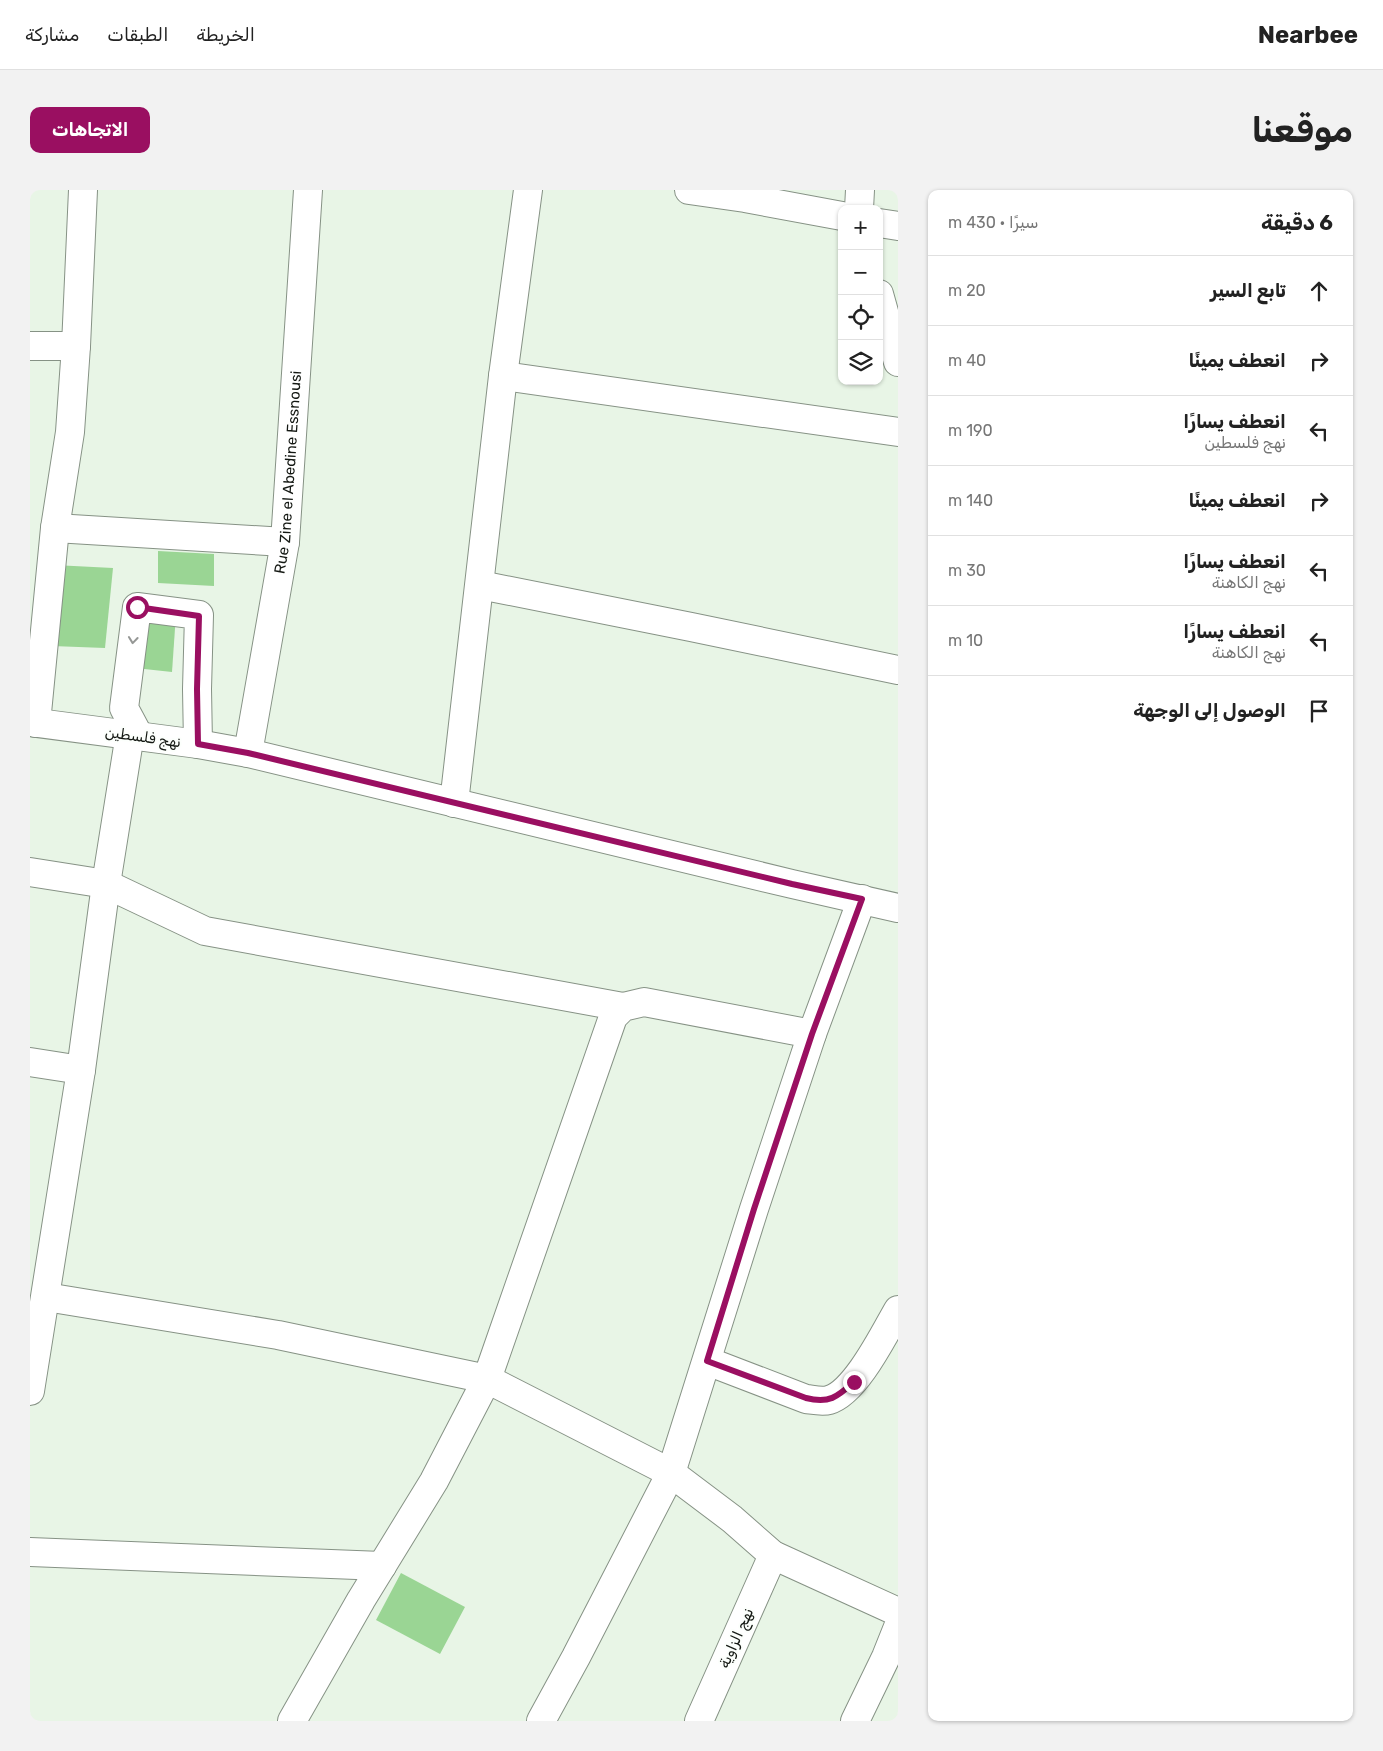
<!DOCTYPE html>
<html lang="ar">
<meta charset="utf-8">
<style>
:root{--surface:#fff;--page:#f2f2f2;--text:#222;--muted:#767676;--line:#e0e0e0;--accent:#9a0f61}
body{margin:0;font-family:Rubik,"Noto Naskh Arabic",sans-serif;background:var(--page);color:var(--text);direction:rtl}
.controls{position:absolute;right:15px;top:15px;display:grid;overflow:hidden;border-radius:10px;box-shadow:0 1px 4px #0004}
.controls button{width:45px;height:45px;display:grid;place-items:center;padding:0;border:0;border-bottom:1px solid var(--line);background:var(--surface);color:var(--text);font:25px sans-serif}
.stop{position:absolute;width:15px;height:15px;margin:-11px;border:4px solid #9a0f61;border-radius:50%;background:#fff}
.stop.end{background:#9a0f61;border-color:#fff;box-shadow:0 1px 5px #0008}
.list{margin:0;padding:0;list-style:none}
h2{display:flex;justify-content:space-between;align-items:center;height:65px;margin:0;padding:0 20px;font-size:21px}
h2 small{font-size:16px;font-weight:400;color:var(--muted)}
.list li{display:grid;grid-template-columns:32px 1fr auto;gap:15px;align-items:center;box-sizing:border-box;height:70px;padding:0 20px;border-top:1px solid var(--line)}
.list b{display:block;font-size:19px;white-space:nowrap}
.list p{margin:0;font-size:16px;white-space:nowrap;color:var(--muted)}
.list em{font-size:16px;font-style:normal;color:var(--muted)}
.icon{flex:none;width:28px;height:28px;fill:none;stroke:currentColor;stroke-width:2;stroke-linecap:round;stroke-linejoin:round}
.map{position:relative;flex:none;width:868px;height:1531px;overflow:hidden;direction:ltr;border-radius:10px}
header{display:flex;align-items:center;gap:30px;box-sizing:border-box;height:70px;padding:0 25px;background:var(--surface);border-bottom:1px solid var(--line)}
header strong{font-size:24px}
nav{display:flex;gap:28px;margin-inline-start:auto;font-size:18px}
.intro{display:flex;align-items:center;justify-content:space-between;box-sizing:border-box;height:120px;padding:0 30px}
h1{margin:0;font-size:35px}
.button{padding:12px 22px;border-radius:10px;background:var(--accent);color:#fff;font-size:18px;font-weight:700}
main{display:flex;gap:30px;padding:0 30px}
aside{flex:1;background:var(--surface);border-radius:10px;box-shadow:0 1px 4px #0004}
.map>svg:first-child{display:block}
</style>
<header>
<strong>Nearbee</strong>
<nav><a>الخريطة</a><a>الطبقات</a><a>مشاركة</a></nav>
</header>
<div class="intro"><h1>موقعنا</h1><a class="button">الاتجاهات</a></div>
<main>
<aside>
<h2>6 دقيقة<small>سيرًا · 430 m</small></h2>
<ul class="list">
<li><svg class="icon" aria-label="ahead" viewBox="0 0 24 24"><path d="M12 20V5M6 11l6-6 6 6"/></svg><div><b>تابع السير</b></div><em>20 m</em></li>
<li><svg class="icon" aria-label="right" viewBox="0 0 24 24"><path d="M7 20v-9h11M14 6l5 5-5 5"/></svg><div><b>انعطف يمينًا</b></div><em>40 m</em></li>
<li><svg class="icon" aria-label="left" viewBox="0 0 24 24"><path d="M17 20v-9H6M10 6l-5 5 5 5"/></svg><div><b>انعطف يسارًا</b><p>نهج فلسطين</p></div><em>190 m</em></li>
<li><svg class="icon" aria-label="right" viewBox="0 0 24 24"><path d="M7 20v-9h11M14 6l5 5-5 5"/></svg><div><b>انعطف يمينًا</b></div><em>140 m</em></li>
<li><svg class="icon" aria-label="left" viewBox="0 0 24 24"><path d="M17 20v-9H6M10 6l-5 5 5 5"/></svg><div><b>انعطف يسارًا</b><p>نهج الكاهنة</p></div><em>30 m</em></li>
<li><svg class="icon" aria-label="left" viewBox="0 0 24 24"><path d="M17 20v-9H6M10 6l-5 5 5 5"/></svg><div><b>انعطف يسارًا</b><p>نهج الكاهنة</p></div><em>10 m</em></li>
<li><svg class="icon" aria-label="arrive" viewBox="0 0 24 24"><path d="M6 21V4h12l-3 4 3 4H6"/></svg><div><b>الوصول إلى الوجهة</b></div></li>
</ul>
</aside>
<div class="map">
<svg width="868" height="1531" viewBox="0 0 868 1531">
<rect width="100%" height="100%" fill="#e8f5e6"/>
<g fill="#9ad594">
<path d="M128 361 184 364V396L128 393Z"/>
<path d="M24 375 83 378 75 458 22 456Z"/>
<path d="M108 422 146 424 142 482 105 478Z"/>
<path d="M371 1383 435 1417 410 1464 346 1430Z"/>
</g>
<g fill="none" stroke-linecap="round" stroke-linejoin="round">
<defs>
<g id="minor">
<path d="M659 0 715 8 812 26"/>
<path d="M829 19 830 0"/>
<path d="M849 33 868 36"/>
<path d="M849 104 868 172"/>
<path d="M0 156H46"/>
<path d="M473 186 868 242"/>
<path d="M25 338 255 352"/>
<path d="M450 395 661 437 868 480"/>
<path d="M6 533 25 338 40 242 46 156 53 0"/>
<path d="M109 546 94 518 107 417 169 425 167 499 168 554"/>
<path id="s1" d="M218 563 255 352 278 0"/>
<path d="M424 613 473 186 498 0"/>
<path d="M0 682 76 694 175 741 593 817"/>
<path d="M0 872 51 880"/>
<path d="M16 1107 248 1145 457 1189 641 1283 702 1329 743 1365 868 1422"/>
<path d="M677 1171 776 1209C784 1210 792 1212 799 1210 826 1202 854 1144 868 1120"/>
<path d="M0 1201 51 880 76 694 100 544"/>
<path d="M0 1362 352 1376"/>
<path d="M262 1531 331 1410 404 1291 457 1189 583 827 593 817 614 812 782 844"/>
<path d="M511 1531 546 1467 641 1283 724 1019 782 844 832 709"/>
<path d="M669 1531 743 1365"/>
<path d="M825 1531 856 1467 868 1437"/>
</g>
<path id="major" d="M0 532 168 554 218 563 762 694 868 718"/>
</defs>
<use href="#minor" stroke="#869285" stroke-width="30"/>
<use href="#major" stroke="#869285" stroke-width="30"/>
<use href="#minor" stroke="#fff" stroke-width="28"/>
<use href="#major" stroke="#fff" stroke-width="28"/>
</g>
<defs><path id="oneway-chevron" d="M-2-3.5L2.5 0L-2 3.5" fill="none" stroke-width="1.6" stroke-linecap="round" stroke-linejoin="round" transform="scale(1.25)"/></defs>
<use stroke="#959795" href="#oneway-chevron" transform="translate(103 450) rotate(96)"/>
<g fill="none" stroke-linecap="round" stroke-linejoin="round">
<path stroke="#9a0f61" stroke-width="6" d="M107 417 169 426 167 499 168 554 218 563 762 694 832 709 782 844 724 1019 677 1171 776 1208C799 1214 807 1207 824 1192"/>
</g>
<g text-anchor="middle" stroke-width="4" stroke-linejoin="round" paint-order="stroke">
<g font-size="15" fill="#141813" stroke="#fcfffc">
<text dy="5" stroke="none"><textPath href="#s1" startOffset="284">Rue Zine el Abedine Essnousi</textPath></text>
<text transform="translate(113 547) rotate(8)" y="5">نهج فلسطين</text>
<text transform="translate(706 1448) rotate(-66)" y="5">نهج الزاوية</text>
</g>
</g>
</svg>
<div class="controls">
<button>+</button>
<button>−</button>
<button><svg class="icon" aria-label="locate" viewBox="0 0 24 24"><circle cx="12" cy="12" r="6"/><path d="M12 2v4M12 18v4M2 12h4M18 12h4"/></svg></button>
<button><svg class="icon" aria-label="layers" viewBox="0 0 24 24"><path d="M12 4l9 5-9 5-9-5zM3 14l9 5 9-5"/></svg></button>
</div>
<div class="stop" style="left:107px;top:417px"></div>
<div class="stop end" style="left:824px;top:1192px"></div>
</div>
</main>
